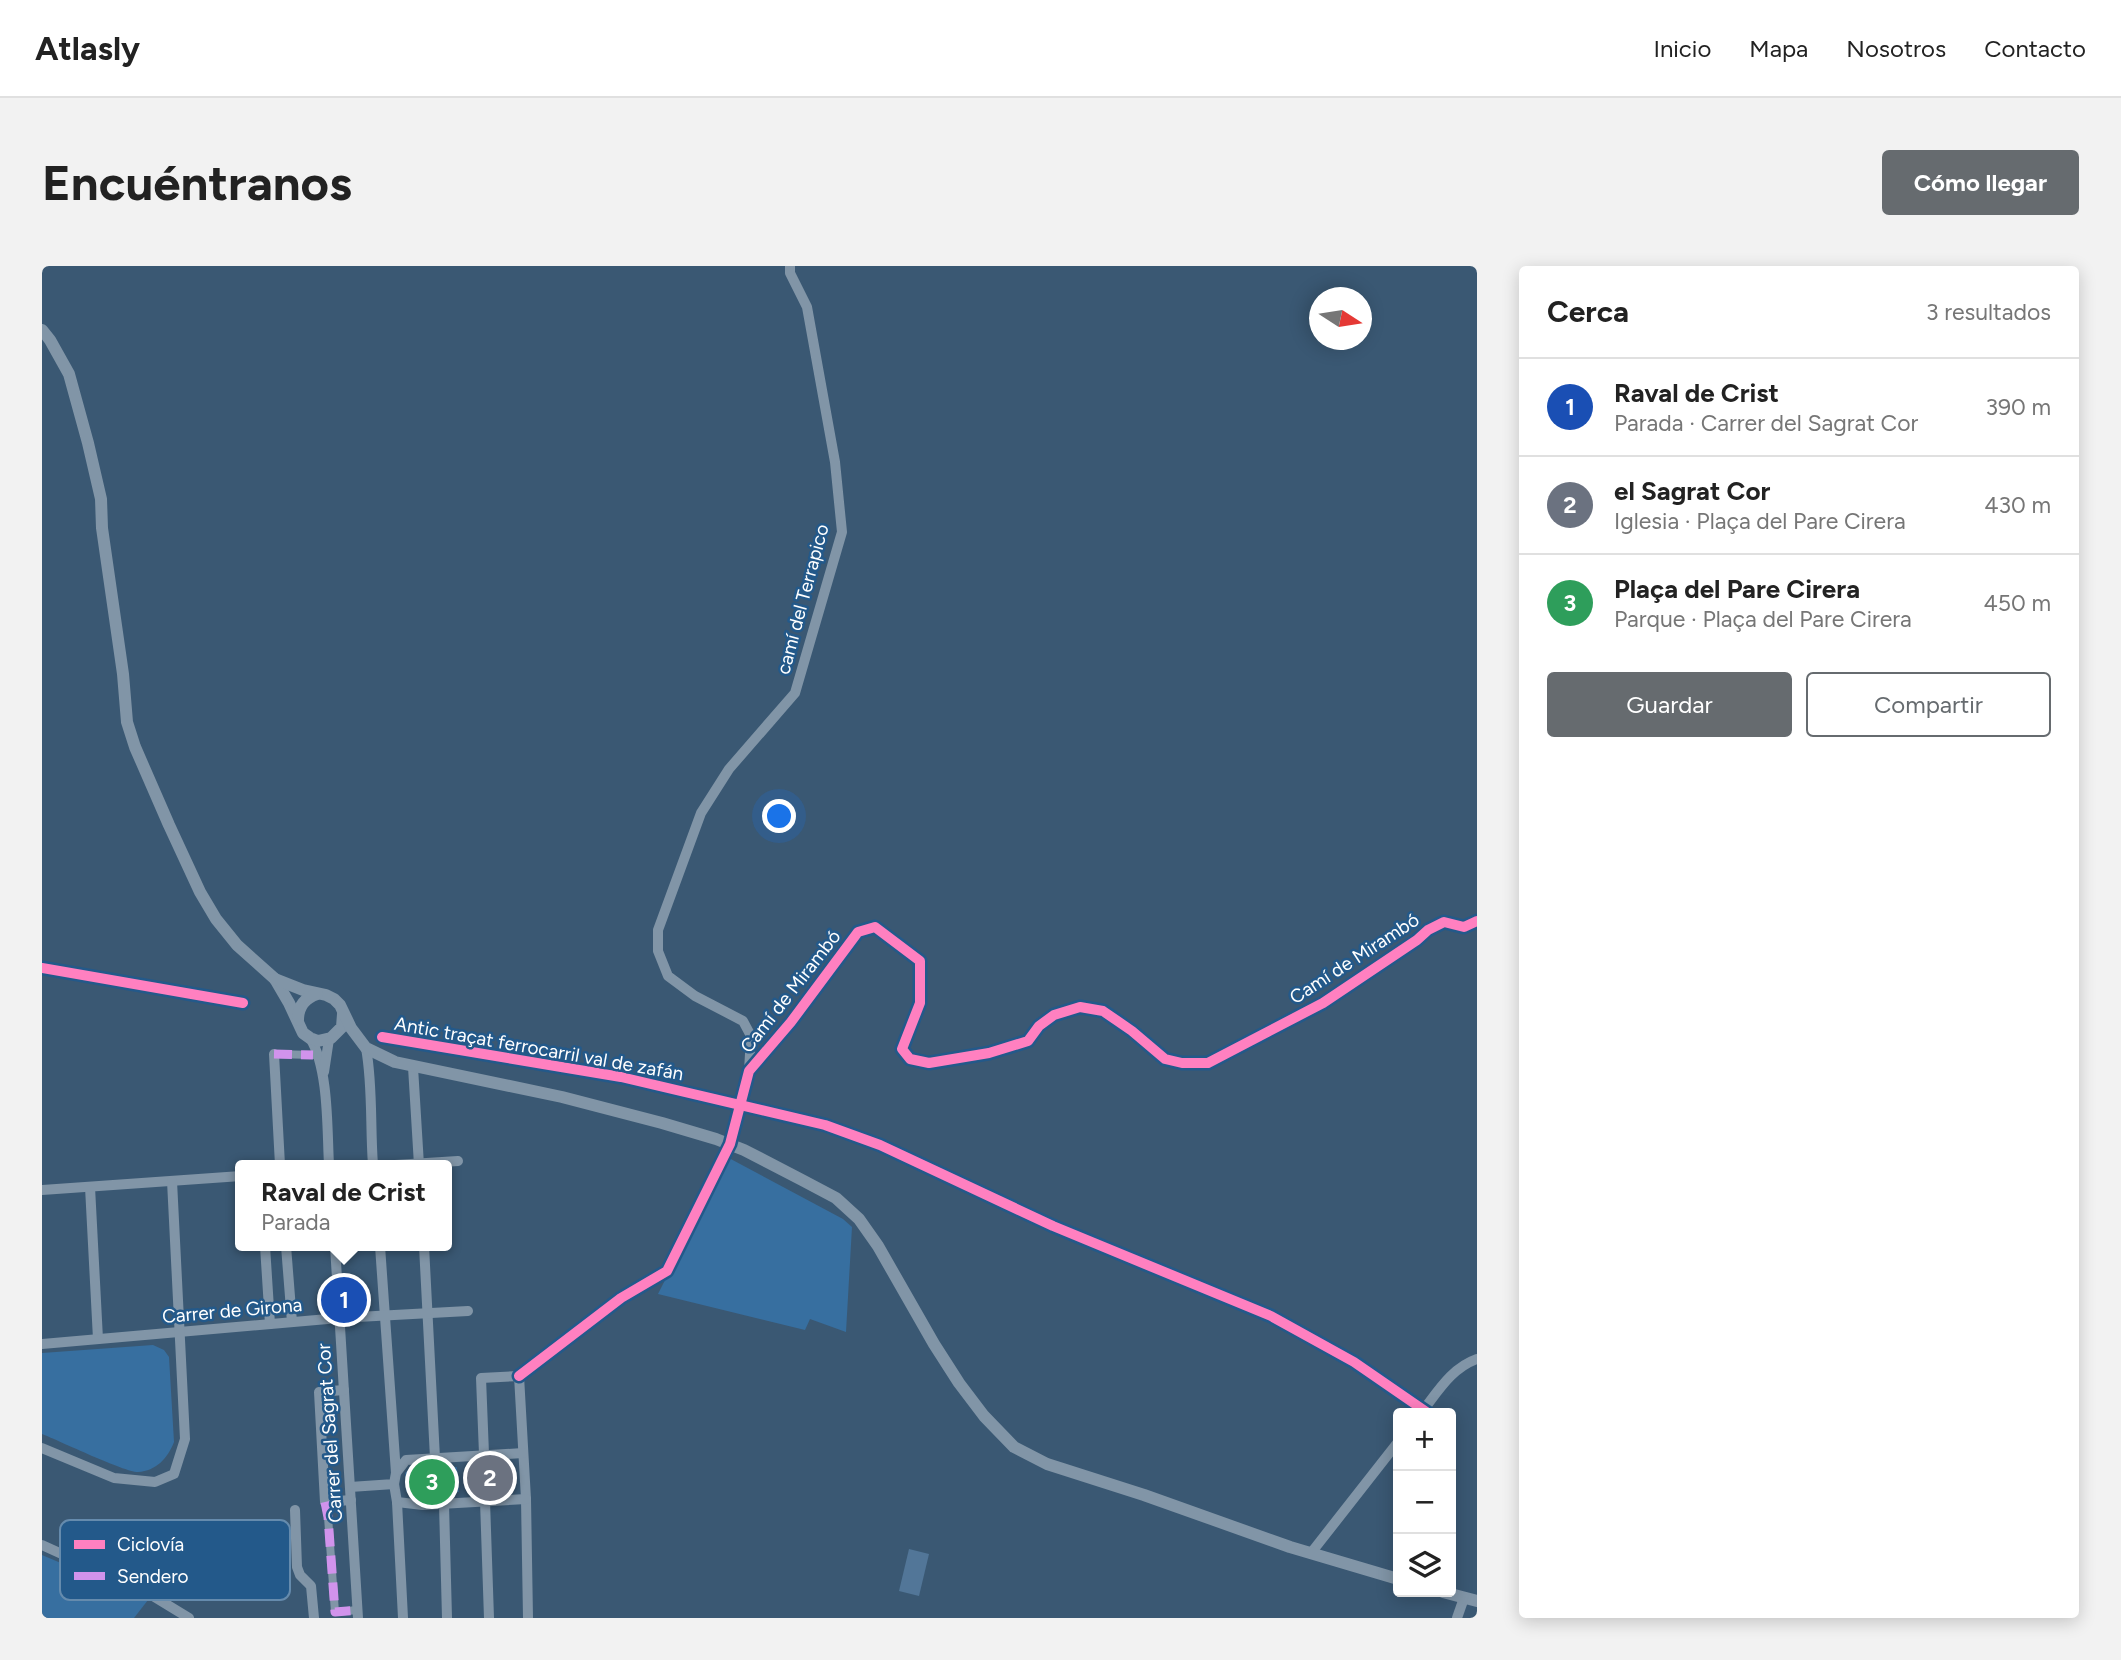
<!DOCTYPE html>
<html lang="es">
<meta charset="utf-8">
<style>
:root{--surface:#fff;--page:#f2f2f2;--text:#222;--muted:#767676;--line:#e0e0e0;--accent:#666b6f}
body{margin:0;font-family:Figtree,sans-serif;background:var(--page);color:var(--text)}
.controls{position:absolute;right:21px;bottom:21px;display:grid;overflow:hidden;border-radius:7px;box-shadow:0 4px 18px #0003}
.controls button{width:63px;height:63px;display:grid;place-items:center;padding:0;border:0;border-bottom:2px solid var(--line);background:var(--surface);color:var(--text);font:35px sans-serif}
.compass{position:absolute;left:1267px;top:21px;width:63px;height:63px;border-radius:50%;background:var(--surface);box-shadow:0 4px 18px #0003;rotate:102deg}
.you{position:absolute;left:738px;top:551px;width:24px;height:24px;margin:-18px;border:5px solid #fff;border-radius:50%;background:#1a73e8;box-shadow:0 0 0 10px #1a73e833}
.badge{display:grid;place-items:center;width:46px;height:46px;border-radius:50%;background:var(--accent);color:#fff;font-size:23px;font-weight:700}
.pin{position:absolute;translate:-50% -50%;border:4px solid #fff;box-shadow:0 2px 7px #0006}
.popup{position:absolute;left:193px;top:894px;width:217px;height:91px;box-sizing:border-box;display:grid;place-content:center;border-radius:7px;background:var(--surface);filter:drop-shadow(0 2px 5px #0005);font-size:23px;white-space:nowrap;color:var(--muted)}
.popup b{font-size:26px;color:var(--text)}
.popup::after{content:'';position:absolute;left:50%;top:100%;margin-left:-14px;border:14px solid transparent;border-top-color:var(--surface)}
.list{margin:0;padding:0;list-style:none}
h2{display:flex;justify-content:space-between;align-items:center;height:91px;margin:0;padding:0 28px;font-size:30px}
h2 small{font-size:23px;font-weight:400;color:var(--muted)}
.list li{display:grid;grid-template-columns:46px 1fr auto;gap:21px;align-items:center;box-sizing:border-box;height:98px;padding:0 28px;border-top:2px solid var(--line)}
.list b{display:block;font-size:26px;white-space:nowrap}
.list p{margin:0;font-size:23px;white-space:nowrap;color:var(--muted)}
.list em{font-size:23px;font-style:normal;color:var(--muted)}
.actions{display:flex;gap:14px;padding:21px 28px}
.actions a{flex:1;padding:16px 0;border:2px solid var(--accent);border-radius:7px;text-align:center;font-size:24px;color:var(--accent)}
.actions .main{background:var(--accent);color:#fff}
.icon{flex:none;width:38px;height:38px;fill:none;stroke:currentColor;stroke-width:2;stroke-linecap:round;stroke-linejoin:round}
.map{position:relative;flex:none;width:1435px;height:1352px;overflow:hidden;border-radius:7px}
header{display:flex;align-items:center;gap:42px;box-sizing:border-box;height:98px;padding:0 35px;background:var(--surface);border-bottom:2px solid var(--line)}
header strong{font-size:33px}
nav{display:flex;gap:38px;margin-inline-start:auto;font-size:24px}
.intro{display:flex;align-items:center;justify-content:space-between;box-sizing:border-box;height:168px;padding:0 42px}
h1{margin:0;font-size:49px}
.button{padding:18px 32px;border-radius:7px;background:var(--accent);color:#fff;font-size:24px;font-weight:700}
main{display:flex;gap:42px;padding:0 42px}
aside{flex:1;background:var(--surface);border-radius:7px;box-shadow:0 4px 18px #0003}
.map>svg:first-child{display:block}
</style>
<header>
<strong>Atlasly</strong>
<nav><a>Inicio</a><a>Mapa</a><a>Nosotros</a><a>Contacto</a></nav>
</header>
<div class="intro"><h1>Encuéntranos</h1><a class="button">Cómo llegar</a></div>
<main>
<div class="map">
<svg width="1435" height="1352" viewBox="0 0 1435 1352">
<rect width="100%" height="100%" fill="#3a5873"/>
<g fill="#376fa0">
<path d="M685 891 801 953 810 961 804 1066 768 1053 763 1064 616 1028Z"/>
<path d="M111 1079 122 1084 127 1091 132 1176C126 1192 114 1205 96 1206 82 1206 18 1175 0 1168V1087Z"/>
<path d="M415 1201 417 1226 369 1229 364 1225 363 1207 367 1203Z"/>
<path d="M0 1289 106 1334 92 1352H0Z"/>
</g>
<path fill="#527698" d="M867 1283 887 1288 877 1330 857 1325Z"/>
<g fill="none" stroke-linecap="round" stroke-linejoin="round">
<g stroke="#8195a7" stroke-width="8">
<path d="M232 788 271 789"/>
<path d="M283 1236 286 1251 293 1346 316 1344"/>
</g>
<g stroke="#8195a7" stroke-width="10">
<path d="M268 772C287 802 285 864 287 899"/>
<path d="M324 782C331 820 328 861 331 899"/>
<path d="M232 788 238 899"/>
<path d="M371 801 377 899"/>
<path d="M707 805 709 770 701 755 653 730 626 710 616 685V664L659 547 687 503 753 427 800 266 793 196 765 41 748 7V0"/>
<path d="M282 806 287 773"/>
<path d="M353 899 416 895"/>
<path d="M48 921 56 1073"/>
<path d="M0 924 199 910"/>
<path d="M223 980 228 1058"/>
<path d="M244 980 250 1056"/>
<path d="M293 980 316 1352"/>
<path d="M338 980 354 1207"/>
<path d="M382 980 393 1192"/>
<path d="M0 1078 297 1052 426 1045"/>
<path d="M477 1110 579 1032 625 1005 688 878 707 805 749 756 816 666 833 661 878 695V737L860 783 868 793 887 797 947 787 986 775 997 760 1012 749 1038 741 1061 745 1090 765 1123 793 1140 797H1166L1281 737 1375 674 1386 664 1402 656 1422 661 1435 655"/>
<path d="M477 1110 484 1233 486 1352"/>
<path d="M302 1124 277 1126 283 1236 309 1234"/>
<path d="M1379 1147C1395 1127 1409 1102 1435 1093"/>
<path d="M0 1182 72 1212 113 1216 132 1208 143 1173 130 915"/>
<path d="M442 1188 439 1112 477 1110"/>
<path d="M352 1218 355 1236 381 1239 484 1233"/>
<path d="M308 1221 352 1218 354 1207 364 1194 481 1187"/>
<path d="M443 1235 447 1352"/>
<path d="M355 1236 361 1352"/>
<path d="M402 1238 405 1352"/>
<path d="M253 1244 255 1301 258 1309 269 1320 272 1352"/>
<path d="M0 1279 106 1327 147 1352"/>
<path d="M1269 1287 1356 1176"/>
<path d="M1415 1352 1422 1332"/>
</g>
<g stroke="#8195a7" stroke-width="12">
<path d="M0 64 8 74 27 108 46 177 59 233 60 262 81 408 85 456 93 481 127 559 158 626 174 653 195 679 233 713 247 737 261 767 268 772 276 775 289 772 300 761 301 748"/>
<path d="M233 713 261 724 284 729 292 733 298 739 309 762 324 782 353 796 520 831 620 857 674 873 702 884 760 914 794 932 817 953 836 980 892 1078 917 1117 942 1150 972 1181 1005 1198 1102 1229 1248 1281 1356 1313"/>
<path d="M256 754C256 740 263 732 275 728"/>
<path d="M1401 1326 1435 1335"/>
</g>
<g stroke="#d193ec" stroke-width="9" stroke-dasharray="18 9" stroke-linecap="butt">
<path d="M232 788 271 789"/>
<path d="M283 1236 286 1251 293 1346 316 1344"/>
</g>
<defs>
<g id="cycleway">
<path d="M0 702 201 737"/>
<path d="M340 771 579 811 783 859 838 879 1011 960 1229 1050 1312 1096 1386 1147"/>
<path d="M477 1110 579 1032 625 1005 688 878 707 805 749 756 816 666 833 661 878 695V737L860 783 868 793 887 797 947 787 986 775 997 760 1012 749 1038 741 1061 745 1090 765 1123 793 1140 797H1166L1281 737 1375 674 1386 664 1402 656 1422 661 1435 655"/>
</g>
</defs>
<use href="#cycleway" stroke="#23598a" stroke-width="15"/>
<use href="#cycleway" stroke="#ff80c0" stroke-width="10"/>
</g>
<g text-anchor="middle" stroke-width="5" stroke-linejoin="round" paint-order="stroke">
<g font-size="19" fill="#fff" stroke="#23598a">
<text transform="translate(760 333) rotate(-75)" y="7">camí del Terrapico</text>
<text transform="translate(1312 692) rotate(-33)" y="7">Camí de Mirambó</text>
<text transform="translate(748 725) rotate(-52)" y="7">Camí de Mirambó</text>
<text transform="translate(497 782) rotate(10)" y="7">Antic traçat ferrocarril val de zafán</text>
<text transform="translate(190 1044) rotate(-5)" y="7">Carrer de Girona</text>
<text transform="translate(287 1167) rotate(-94)" y="7">Carrer del Sagrat Cor</text>
</g>
</g>
<rect x="18" y="1254" width="230" height="80" rx="10" fill="#23598a" stroke="#658bad" stroke-width="2"/>
<rect x="32" y="1274" width="31" height="9" fill="#ff80c0"/>
<rect x="32" y="1306" width="31" height="8" fill="#d193ec"/>
<g font-size="19" fill="#fff">
<text x="75" y="1285">Ciclovía</text>
<text x="75" y="1317">Sendero</text>
</g>
</svg>
<div class="controls">
<button>+</button>
<button>−</button>
<button><svg class="icon" aria-label="layers" viewBox="0 0 24 24"><path d="M12 4l9 5-9 5-9-5zM3 14l9 5 9-5"/></svg></button>
</div>
<svg class="compass" viewBox="-18 -18 36 36"><path d="M0-13l5 13h-10z" fill="#e53935"/><path d="M0 13l5-13h-10z" fill="#767676"/></svg>
<div class="you"></div>
<div class="pin badge" style="left:302px;top:1034px;background:#1a4fb4">1</div>
<div class="popup"><b>Raval de Crist</b>Parada</div>
<div class="pin badge" style="left:448px;top:1212px;background:#6b7280">2</div>
<div class="pin badge" style="left:390px;top:1216px;background:#2e9e5b">3</div>
</div>
<aside>
<h2>Cerca<small>3 resultados</small></h2>
<ul class="list">
<li><span class="badge" style="background:#1a4fb4">1</span><div><b>Raval de Crist</b><p>Parada · Carrer del Sagrat Cor</p></div><em>390 m</em></li>
<li><span class="badge" style="background:#6b7280">2</span><div><b>el Sagrat Cor</b><p>Iglesia · Plaça del Pare Cirera</p></div><em>430 m</em></li>
<li><span class="badge" style="background:#2e9e5b">3</span><div><b>Plaça del Pare Cirera</b><p>Parque · Plaça del Pare Cirera</p></div><em>450 m</em></li>
</ul>
<div class="actions"><a class="main">Guardar</a><a>Compartir</a></div>
</aside>
</main>
